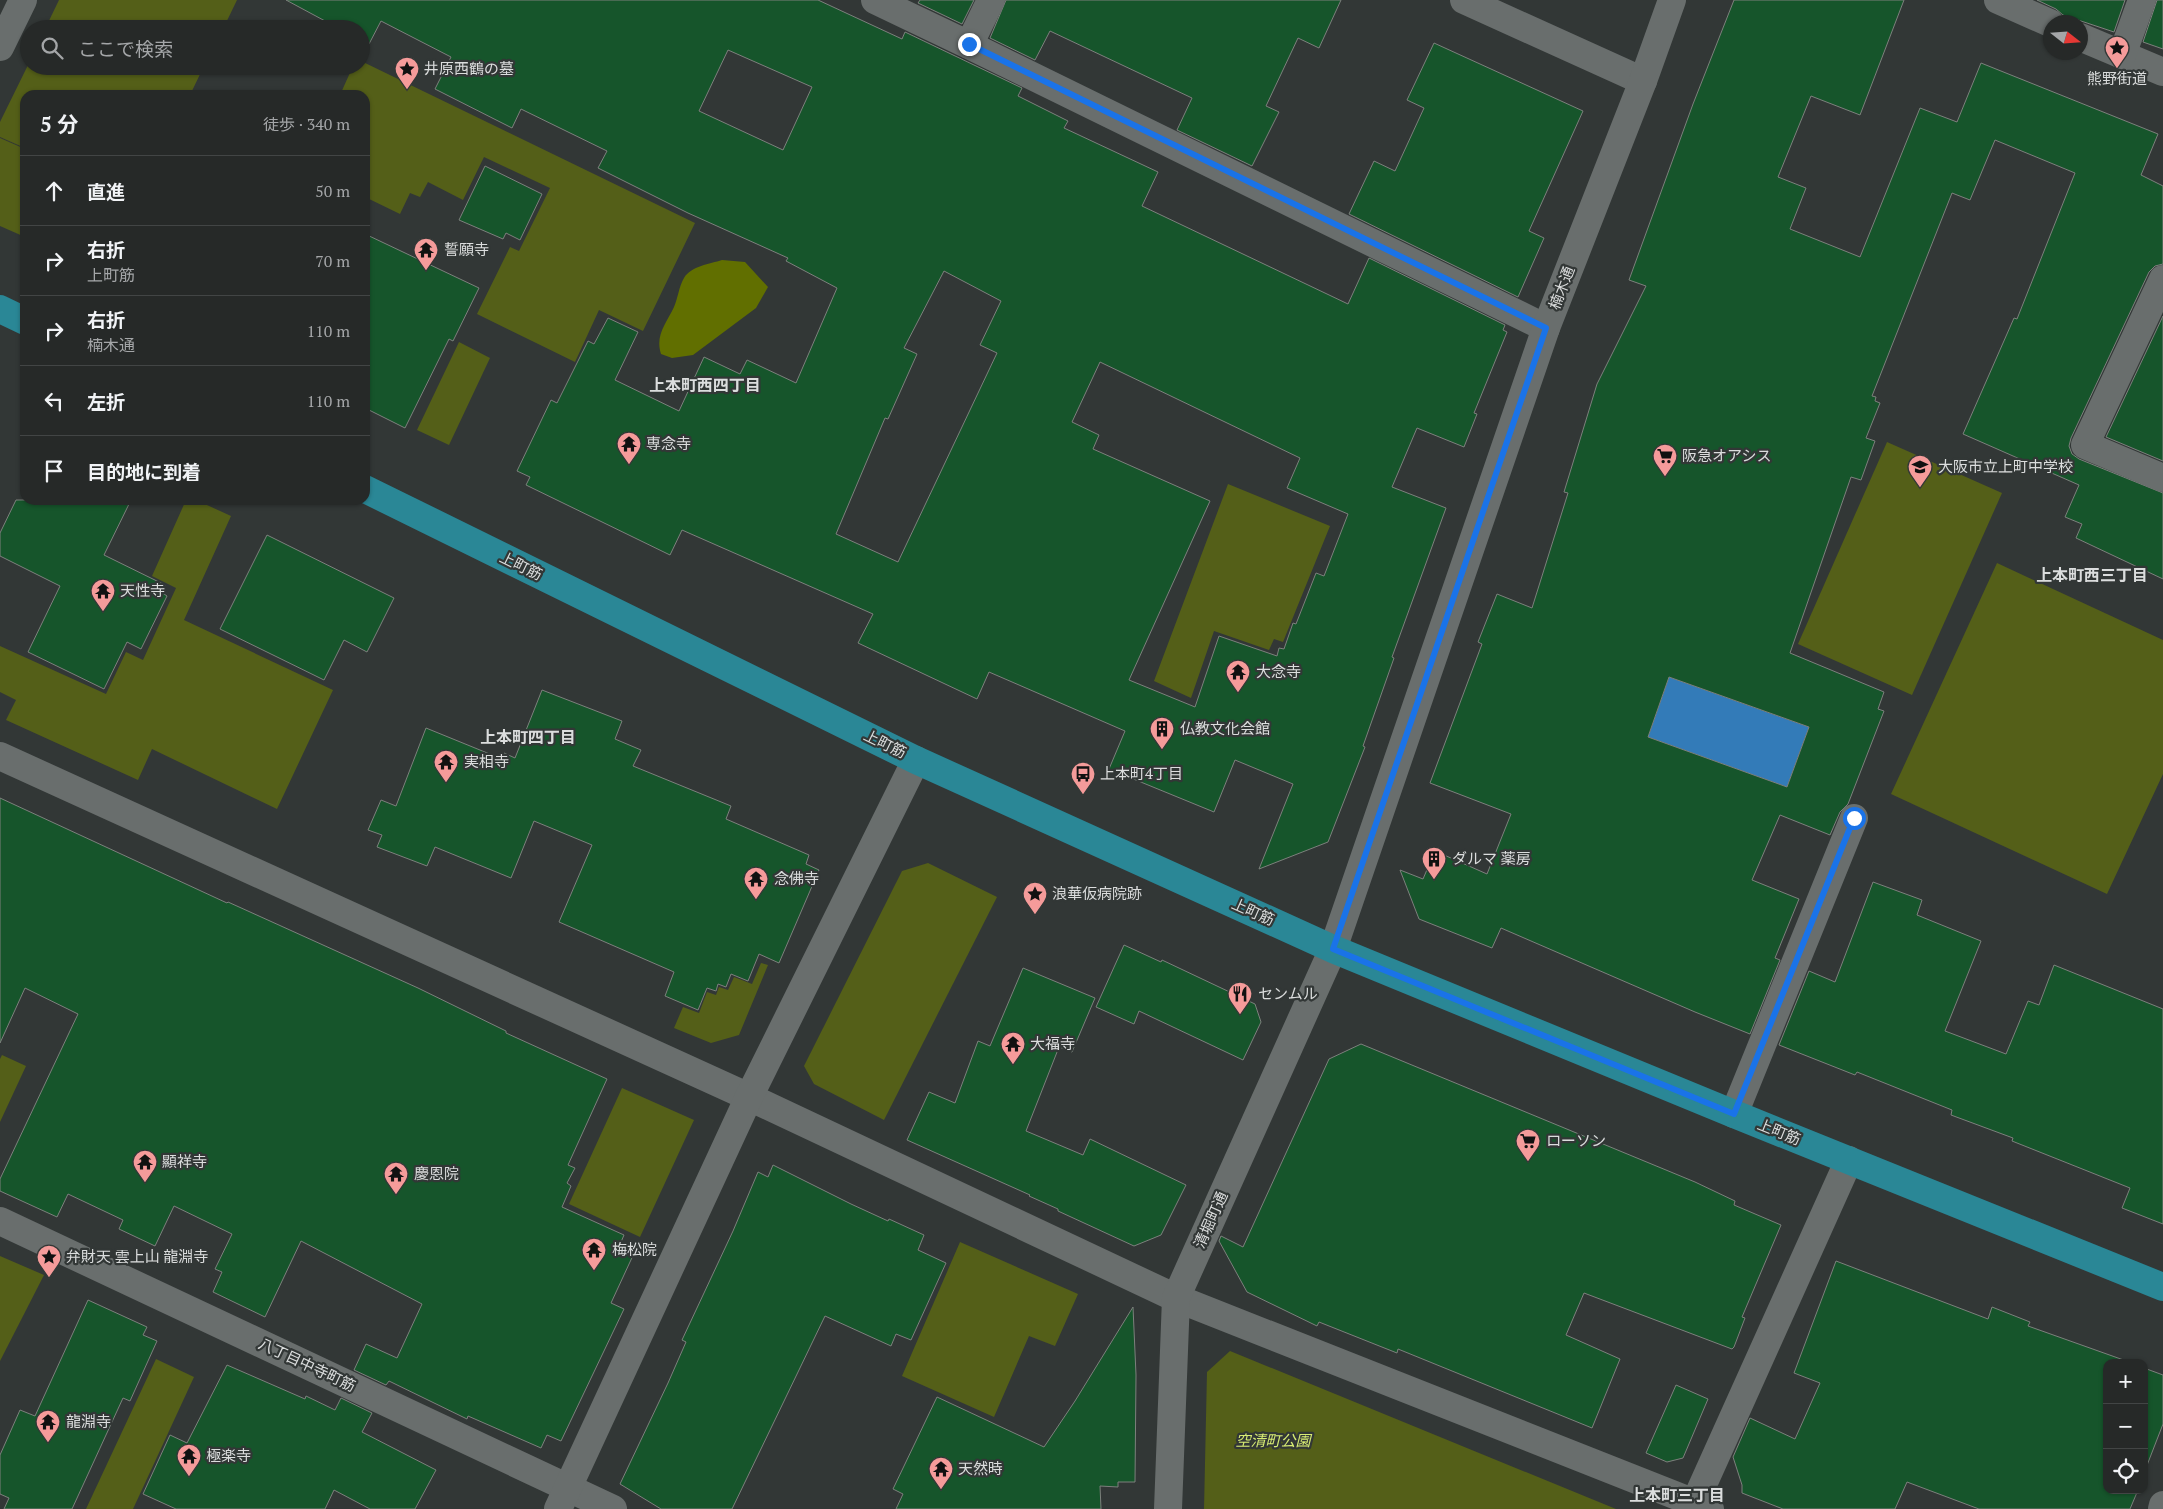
<!DOCTYPE html>
<html lang="ja">
<meta charset="utf-8">
<style>
:root{--surface:#262928;--page:#2e3130;--text:#f1f3f6;--muted:#a4a6a8;--line:#424545}
body{margin:0;font-family:"PT Serif","Noto Sans JP",serif;background:var(--page);color:var(--text)}
.controls{position:absolute;right:15px;bottom:15px;display:grid;overflow:hidden;border-radius:10px;box-shadow:0 1px 4px #0004}
.controls button{width:45px;height:45px;display:grid;place-items:center;padding:0;border:0;border-bottom:1px solid var(--line);background:var(--surface);color:var(--text);font:25px sans-serif}
.compass{position:absolute;left:2043px;top:15px;width:45px;height:45px;border-radius:50%;background:var(--surface);box-shadow:0 1px 4px #0004;rotate:107deg}
.stop{position:absolute;width:15px;height:15px;margin:-11px;border:4px solid #1a73e8;border-radius:50%;background:#fff}
.stop.end{background:#1a73e8;border-color:#fff;box-shadow:0 1px 5px #0008}
.list{margin:0;padding:0;list-style:none}
h2{display:flex;justify-content:space-between;align-items:center;height:65px;margin:0;padding:0 20px;font-size:21px}
h2 small{font-size:16px;font-weight:400;color:var(--muted)}
.list li{display:grid;grid-template-columns:32px 1fr auto;gap:15px;align-items:center;box-sizing:border-box;height:70px;padding:0 20px;border-top:1px solid var(--line)}
.list b{display:block;font-size:19px;white-space:nowrap}
.list p{margin:0;font-size:16px;white-space:nowrap;color:var(--muted)}
.list em{font-size:16px;font-style:normal;color:var(--muted)}
.icon{flex:none;width:28px;height:28px;fill:none;stroke:currentColor;stroke-width:2;stroke-linecap:round;stroke-linejoin:round}
.map{position:relative;flex:none;width:2163px;height:1509px;overflow:hidden}
.search{position:absolute;background:var(--surface);box-shadow:0 1px 4px #0004;left:20px;top:20px;width:350px;height:55px;display:flex;align-items:center;gap:12px;box-sizing:border-box;padding:0 18px;border-radius:28px;color:var(--muted);font-size:19px}
.panel{position:absolute;background:var(--surface);box-shadow:0 1px 4px #0004;left:20px;top:90px;width:350px;height:415px;border-radius:15px}
.map>svg:first-child{display:block}
</style>
<div class="map">
<svg width="2163" height="1509" viewBox="0 0 2163 1509">
<rect width="100%" height="100%" fill="#323736"/>
<g fill="#545f18">
<path d="M59 0H237L223 29H45Z"/>
<path d="M361 61 695 223 643 331 599 310 575 362 477 314 510 247 519 251 550 188 484 157 463 200 428 182 420 197 410 193 400 214 365 197V95H340L353 66H361Z"/>
<path d="M29 63V66H204L190 95H25V148L0 137V122Z"/>
<path d="M0 138 25 149V237L0 226Z"/>
<path d="M459 342 490 358 449 445 417 430Z"/>
<path d="M1887 442 2002 493 1912 695 1798 644Z"/>
<path d="M1228 484 1330 526 1283 642 1274 639 1269 650 1214 631 1191 698 1154 681Z"/>
<path d="M186 500H196L231 516 184 620 333 690 277 809 152 749 138 780 6 720 16 700 0 692V646L106 694 126 652 143 660 176 588 152 576Z"/>
<path d="M1997 563 2163 640V774L2107 894 1891 794Z"/>
<path d="M928 863 997 897 884 1120 814 1084 804 1066 902 871Z"/>
<path d="M761 963 768 965 739 1035 711 1043 674 1028 683 1007 699 1013 707 992 716 995 719 987 728 990 734 977 752 984Z"/>
<path d="M2 1055 26 1066 0 1122V1059Z"/>
<path d="M622 1088 694 1120 640 1237 569 1204Z"/>
<path d="M960 1242 1078 1294 1055 1346 1029 1336 994 1417 902 1376Z"/>
<path d="M0 1256 44 1275 0 1361Z"/>
<path d="M1230 1351 1616 1509H1204L1207 1372Z"/>
<path d="M156 1359 194 1377 133 1509H86Z"/>
</g>
<path fill="#616f00" d="M722 260 745 262 768 287 756 308 693 355 672 358 661 354C655 335 666 324 674 307 678 298 679 286 684 278 691 266 710 264 722 260Z"/>
<path fill="#337bb8" d="M1669 677 1809 727 1787 787 1648 737Z"/>
<g fill="#16552b" stroke="#7d807d" fill-rule="evenodd">
<path d="M286 0H818L902 39 905 32 1022 88 1018 96 1068 121 1064 128 1158 172 1142 206 1348 304 1369 258 1505 325 1503 330 1507 332 1474 413 1477 414 1464 447 1417 428 1392 487 1446 508 1392 657 1394 658 1363 746 1365 747 1328 842 1259 869 1293 784 1235 760 1214 812 1109 769 1125 731 989 672 977 699 858 643 873 614 682 530 670 555 526 485 530 477 517 471 551 400 557 403 588 341 594 344 608 318 638 332 615 380 679 411 704 357 740 374 747 360 796 383 837 288 786 261 788 258 688 213 598 168 607 151 521 109 512 128 435 89 451 57 381 21 369 44 361 40V29H340ZM728 50 812 87 783 150 699 111ZM944 271 1001 301 980 345 997 353 898 562 836 534 885 418 888 419 917 354 904 348ZM1100 362 1300 458 1287 488 1348 514 1324 576 1316 573 1296 624 1293 623 1284 649 1279 648 1277 656 1219 636 1195 707 1129 680 1210 501 1093 449 1099 435 1072 422Z"/>
<path d="M920 0H974L962 24 918 3Z"/>
<path d="M1006 0H1341L1319 48 1298 38 1266 106 1279 112 1252 166 1177 130 1192 98 1050 31 1035 60 990 38Z"/>
<path d="M1734 0H1904L1860 115 1811 96 1778 177 1806 188 1790 229 1860 257 1920 108 1957 122 1981 63 2158 134 2141 175 2163 186V264L2155 266 2149 272 2071 438 2069 446 2072 454 2079 459 2163 493V579L2076 538 2082 524 2065 517 2079 485 1963 434 2014 318 2017 319 2075 173 1995 140 1970 200 1952 193 1872 396 1876 397 1875 401 1880 403 1866 438 1875 441 1861 480 1851 477 1790 653 1884 692 1878 709 1884 711 1848 804 1840 812 1830 835 1780 815 1752 880 1799 899 1775 958 1780 960 1750 1034 1695 1012 1501 928 1492 948 1419 919 1400 870 1423 879 1435 851 1487 874 1511 814 1430 783 1482 644 1478 642 1497 594 1532 608 1568 493 1564 492 1597 384 1646 286 1629 280 1693 104ZM1669 677 1809 727 1787 787 1648 737Z"/>
<path d="M2037 0H2125L2114 32 2063 15 2056 9Z"/>
<path d="M2157 0H2163V49L2143 42Z"/>
<path d="M1434 43 1583 111 1529 231 1544 238 1518 297 1349 214 1374 161 1395 171 1424 108 1407 100Z"/>
<path d="M485 166 542 194 520 240 506 233 503 239 459 220Z"/>
<path d="M365 234 479 288 453 341 449 339 405 428 365 408Z"/>
<path d="M2163 316V461L2106 437Z"/>
<path d="M16 500H131L104 555 165 585 161 592 167 596 141 649 127 642 104 689 28 652 60 586 0 556V533Z"/>
<path d="M267 535 394 598 367 652 344 640 324 680 220 629Z"/>
<path d="M542 690 622 721 615 739 641 750 633 766 731 806 726 819 809 855 806 864 819 870 779 963 759 954 748 981 731 974 726 987 718 984 716 991 707 988 698 1010 665 996 674 972 559 922 592 845 534 821 511 878 435 847 427 866 377 847 382 835 368 830 381 800 396 806 426 728 502 759 504 753 515 758Z"/>
<path d="M0 798 227 903 228 902 418 988 506 1031V1033L607 1079 568 1165 575 1168 567 1183 571 1186 562 1207 624 1235 621 1242 636 1249 611 1303 624 1309 561 1441 547 1435 541 1448 468 1416 467 1419 389 1381 386 1385 354 1370 366 1344 397 1358 422 1304 301 1241 265 1317 213 1292 222 1272 215 1269 232 1234 174 1206 155 1246 119 1229 123 1220 68 1194 57 1217 0 1191V1179L78 1014 25 988 0 1043Z"/>
<path d="M1873 882 1922 900 1917 915 1981 941 1945 1031 2006 1054 2028 1001 2039 1005 2054 965 2163 1009V1224L2122 1208 2130 1188 2012 1141 2013 1138 1951 1115 1952 1110 1857 1072 1855 1075 1779 1045 1809 971 1835 982Z"/>
<path d="M1124 945 1161 962 1162 960 1255 1004 1261 1022 1243 1060 1139 1011 1134 1024 1096 1007Z"/>
<path d="M1023 968 1095 998 1072 1052 1059 1047 1026 1131 1083 1155 1090 1139 1186 1185 1161 1235 1134 1246 1058 1211V1209L1029 1196 1030 1195 907 1140 929 1092 955 1103 978 1041 990 1046Z"/>
<path d="M1361 1044 1695 1182 1735 1201 1734 1205 1781 1225 1742 1317 1745 1318 1734 1347 1732 1349 1584 1293 1566 1335 1620 1359 1592 1428 1398 1349 1397 1353 1319 1322 1317 1326 1247 1292 1219 1241 1221 1236 1243 1247 1329 1059Z"/>
<path d="M773 1165 851 1204 888 1221 889 1219 924 1235 918 1250 946 1263 911 1340 896 1334 891 1346 825 1316 732 1509H661L620 1484 668 1383 686 1342 682 1340 733 1231 758 1172 768 1177Z"/>
<path d="M1836 1261 1988 1319 1992 1307 2030 1322 2028 1326 2132 1363H2107V1490H2138L2130 1509H1979L1907 1482 1895 1509H1783L1742 1493V1485L1733 1457 1750 1418 1795 1439 1820 1383 1794 1373Z"/>
<path d="M88 1300 147 1327 143 1335 157 1341 130 1401 123 1398 72 1509H4L9 1498 0 1494V1455L20 1410 35 1416Z"/>
<path d="M1133 1307 1136 1375 1135 1482H1118V1487L1100 1486 1101 1509H896L903 1494 893 1489 937 1397 1044 1447 1075 1401Z"/>
<path d="M227 1365 305 1399 306 1396 335 1410 341 1398 372 1413 362 1432 436 1470 415 1509H370L334 1490 325 1509H176L143 1494 170 1435 187 1443Z"/>
<path d="M2144 1368 2163 1375V1424L2144 1473Z"/>
<path d="M1676 1385 1708 1399 1683 1458 1667 1462 1646 1453Z"/>
</g>
<g fill="none" stroke-linecap="round" stroke-linejoin="round">
<g stroke="#696e6d" stroke-width="28">
<path d="M875 0 969 45 1546 328"/>
<path d="M1464 0 1643 81"/>
<path d="M1998 0 2050 23"/>
<path d="M2080 37 2163 72"/>
<path d="M969 45 991 0"/>
<path d="M0 47 23 0"/>
<path d="M2122 55 2142 0"/>
<path d="M2163 279 2085 445 2163 478"/>
<path d="M0 756 749 1097 1176 1298 1710 1509"/>
<path d="M1734 1114 1854 818"/>
<path d="M0 1221 613 1509"/>
<path d="M558 1509 749 1097 916 760"/>
<path d="M1168 1509 1176 1298 1333 949 1546 328 1643 81 1672 0"/>
<path d="M1692 1509 1849 1160"/>
<path d="M2162 1509 2163 1505"/>
</g>
<g stroke="#2a8796" stroke-width="28">
<path d="M0 309 25 321"/>
<path d="M365 489 916 760 1333 949 1734 1114 2163 1287"/>
</g>
</g>
<g fill="none" stroke-linecap="round" stroke-linejoin="round">
<path stroke="#1a73e8" stroke-width="6" d="M969 44 1546 328 1333 949 1734 1114 1854 818"/>
</g>
<defs>
<symbol id="sight-pin" viewBox="-11 -11 22 30"><path d="M0 17L-7.5 6A9.5 9.5 0 1 1 7.5 6Z" fill="#f59b9a" stroke="#323736"/><path d="M0-6L1.8-2.2L6-1.7L2.9 1.2L3.7 5.4L0 3.3L-3.7 5.4L-2.9 1.2L-6-1.7L-1.8-2.2Z" fill="#111"/></symbol>
<symbol id="temple-pin" viewBox="-11 -11 22 30"><path d="M0 17L-7.5 6A9.5 9.5 0 1 1 7.5 6Z" fill="#f59b9a" stroke="#323736"/><path d="M0-6L5-2H3V0L6.5 2.5H4V6H1.5V3h-3V6H-4V2.5H-6.5L-3 0V-2H-5Z" fill="#111"/></symbol>
<symbol id="supermarket-pin" viewBox="-11 -11 22 30"><path d="M0 17L-7.5 6A9.5 9.5 0 1 1 7.5 6Z" fill="#f59b9a" stroke="#323736"/><path d="M-6-5.5h2.5l.6 2H6L4.5 2H-2.5L-4.4-4H-6ZM-1.5 3.2a1.3 1.3 0 1 0 .1 0ZM3 3.2a1.3 1.3 0 1 0 .1 0Z" fill="#111"/></symbol>
<symbol id="school-pin" viewBox="-11 -11 22 30"><path d="M0 17L-7.5 6A9.5 9.5 0 1 1 7.5 6Z" fill="#f59b9a" stroke="#323736"/><path d="M0-5L7-2L0 1L-7-2ZM-4 1L0 2.5L4 1V4Q0 6-4 4Z" fill="#111"/></symbol>
<symbol id="building-pin" viewBox="-11 -11 22 30"><path d="M0 17L-7.5 6A9.5 9.5 0 1 1 7.5 6Z" fill="#f59b9a" stroke="#323736"/><path d="M-4-6H4V6H1V3H-1V6H-4ZM-2.5-4.3h1.7v1.8h-1.7ZM.8-4.3h1.7v1.8H.8ZM-2.5-1h1.7V.8h-1.7ZM.8-1h1.7V.8H.8Z" fill="#111"/></symbol>
<symbol id="bus-pin" viewBox="-11 -11 22 30"><path d="M0 17L-7.5 6A9.5 9.5 0 1 1 7.5 6Z" fill="#f59b9a" stroke="#323736"/><path d="M-5-6H5V4H4V6H2V4H-2V6H-4V4H-5ZM-3.5-4V0h7V-4ZM-3.5 1.2v1.5H-2V1.2ZM2 1.2v1.5H3.5V1.2Z" fill="#111"/></symbol>
<symbol id="restaurant-pin" viewBox="-11 -11 22 30"><path d="M0 17L-7.5 6A9.5 9.5 0 1 1 7.5 6Z" fill="#f59b9a" stroke="#323736"/><path d="M-5-6h1v4h1v-4h1v4h1v-4h1v5L-1.5 .5V6h-2V.5L-5-1ZM5-6V6H3V1.5H1.5Q1.5-4 5-6Z" fill="#111"/></symbol>
</defs>
<g fill-rule="evenodd">
<use href="#sight-pin" x="2103" y="34" width="28" height="38"/>
<use href="#sight-pin" x="393" y="55" width="28" height="38"/>
<use href="#temple-pin" x="412" y="236" width="28" height="38"/>
<use href="#temple-pin" x="615" y="430" width="28" height="38"/>
<use href="#supermarket-pin" x="1651" y="442" width="28" height="38"/>
<use href="#school-pin" x="1906" y="453" width="28" height="38"/>
<use href="#temple-pin" x="89" y="577" width="28" height="38"/>
<use href="#temple-pin" x="1224" y="658" width="28" height="38"/>
<use href="#building-pin" x="1148" y="715" width="28" height="38"/>
<use href="#temple-pin" x="432" y="748" width="28" height="38"/>
<use href="#bus-pin" x="1069" y="760" width="28" height="38"/>
<use href="#building-pin" x="1420" y="845" width="28" height="38"/>
<use href="#temple-pin" x="742" y="865" width="28" height="38"/>
<use href="#sight-pin" x="1021" y="880" width="28" height="38"/>
<use href="#restaurant-pin" x="1226" y="980" width="28" height="38"/>
<use href="#temple-pin" x="999" y="1030" width="28" height="38"/>
<use href="#supermarket-pin" x="1514" y="1127" width="28" height="38"/>
<use href="#temple-pin" x="131" y="1148" width="28" height="38"/>
<use href="#temple-pin" x="382" y="1160" width="28" height="38"/>
<use href="#temple-pin" x="580" y="1236" width="28" height="38"/>
<use href="#sight-pin" x="35" y="1243" width="28" height="38"/>
<use href="#temple-pin" x="34" y="1408" width="28" height="38"/>
<use href="#temple-pin" x="175" y="1442" width="28" height="38"/>
<use href="#temple-pin" x="927" y="1455" width="28" height="38"/>
</g>
<g text-anchor="middle" stroke-width="4.5" stroke-linejoin="round" paint-order="stroke">
<g font-size="15" fill="#dbdddd" stroke="#323736" text-anchor="start">
<text x="424" y="74">井原西鶴の墓</text>
<text x="2117" y="84" text-anchor="middle">熊野街道</text>
<text x="444" y="255">誓願寺</text>
<text x="646" y="449">専念寺</text>
<text x="1682" y="461">阪急オアシス</text>
<text x="1938" y="472">大阪市立上町中学校</text>
<text x="120" y="596">天性寺</text>
<text x="1256" y="677">大念寺</text>
<text x="1180" y="734">仏教文化会館</text>
<text x="464" y="767">実相寺</text>
<text x="1100" y="779">上本町4丁目</text>
<text x="1452" y="864">ダルマ 薬房</text>
<text x="774" y="884">念佛寺</text>
<text x="1052" y="899">浪華仮病院跡</text>
<text x="1258" y="999">センムル</text>
<text x="1030" y="1049">大福寺</text>
<text x="1546" y="1146">ローソン</text>
<text x="162" y="1167">顯祥寺</text>
<text x="414" y="1179">慶恩院</text>
<text x="612" y="1255">梅松院</text>
<text x="66" y="1262">弁財天 雲上山 龍淵寺</text>
<text x="66" y="1427">龍淵寺</text>
<text x="206" y="1461">極楽寺</text>
<text x="958" y="1474">天然時</text>
</g>
<g font-size="15" fill="#dbdddd" stroke="#323736">
<text transform="translate(1562 288) rotate(-69)" y="5">楠木通</text>
<text transform="translate(521 566) rotate(26)" y="5">上町筋</text>
<text transform="translate(885 744) rotate(26)" y="5">上町筋</text>
<text transform="translate(1253 912) rotate(24)" y="5">上町筋</text>
<text transform="translate(1779 1132) rotate(22)" y="5">上町筋</text>
<text transform="translate(1211 1220) rotate(-66)" y="5">清堀町通</text>
<text transform="translate(307 1365) rotate(25)" y="5">八丁目中寺町筋</text>
</g>
<g font-size="15" font-style="italic" fill="#d7ec73" stroke="#323736">
<text x="1273" y="1446">空清町公園</text>
</g>
<g font-size="16" font-weight="bold" fill="#dbdddd" stroke="#323736">
<text x="705" y="391">上本町西四丁目</text>
<text x="2092" y="581">上本町西三丁目</text>
<text x="528" y="743">上本町四丁目</text>
<text x="1677" y="1501">上本町三丁目</text>
</g>
</g>
</svg>
<div class="controls">
<button>+</button>
<button>−</button>
<button><svg class="icon" aria-label="locate" viewBox="0 0 24 24"><circle cx="12" cy="12" r="6"/><path d="M12 2v4M12 18v4M2 12h4M18 12h4"/></svg></button>
</div>
<svg class="compass" viewBox="-18 -18 36 36"><path d="M0-13l5 13h-10z" fill="#e53935"/><path d="M0 13l5-13h-10z" fill="#a4a6a8"/></svg>
<div class="stop" style="left:1854px;top:818px"></div>
<div class="stop end" style="left:969px;top:44px"></div>
<div class="search"><svg class="icon" aria-label="search" viewBox="0 0 24 24"><circle cx="10" cy="10" r="6"/><path d="M15 15l6 6"/></svg>ここで検索</div>
<section class="panel">
<h2>5 分<small>徒歩 · 340 m</small></h2>
<ul class="list">
<li><svg class="icon" aria-label="ahead" viewBox="0 0 24 24"><path d="M12 20V5M6 11l6-6 6 6"/></svg><div><b>直進</b></div><em>50 m</em></li>
<li><svg class="icon" aria-label="right" viewBox="0 0 24 24"><path d="M7 20v-9h11M14 6l5 5-5 5"/></svg><div><b>右折</b><p>上町筋</p></div><em>70 m</em></li>
<li><svg class="icon" aria-label="right" viewBox="0 0 24 24"><path d="M7 20v-9h11M14 6l5 5-5 5"/></svg><div><b>右折</b><p>楠木通</p></div><em>110 m</em></li>
<li><svg class="icon" aria-label="left" viewBox="0 0 24 24"><path d="M17 20v-9H6M10 6l-5 5 5 5"/></svg><div><b>左折</b></div><em>110 m</em></li>
<li><svg class="icon" aria-label="arrive" viewBox="0 0 24 24"><path d="M6 21V4h12l-3 4 3 4H6"/></svg><div><b>目的地に到着</b></div></li>
</ul>
</section>
</div>
